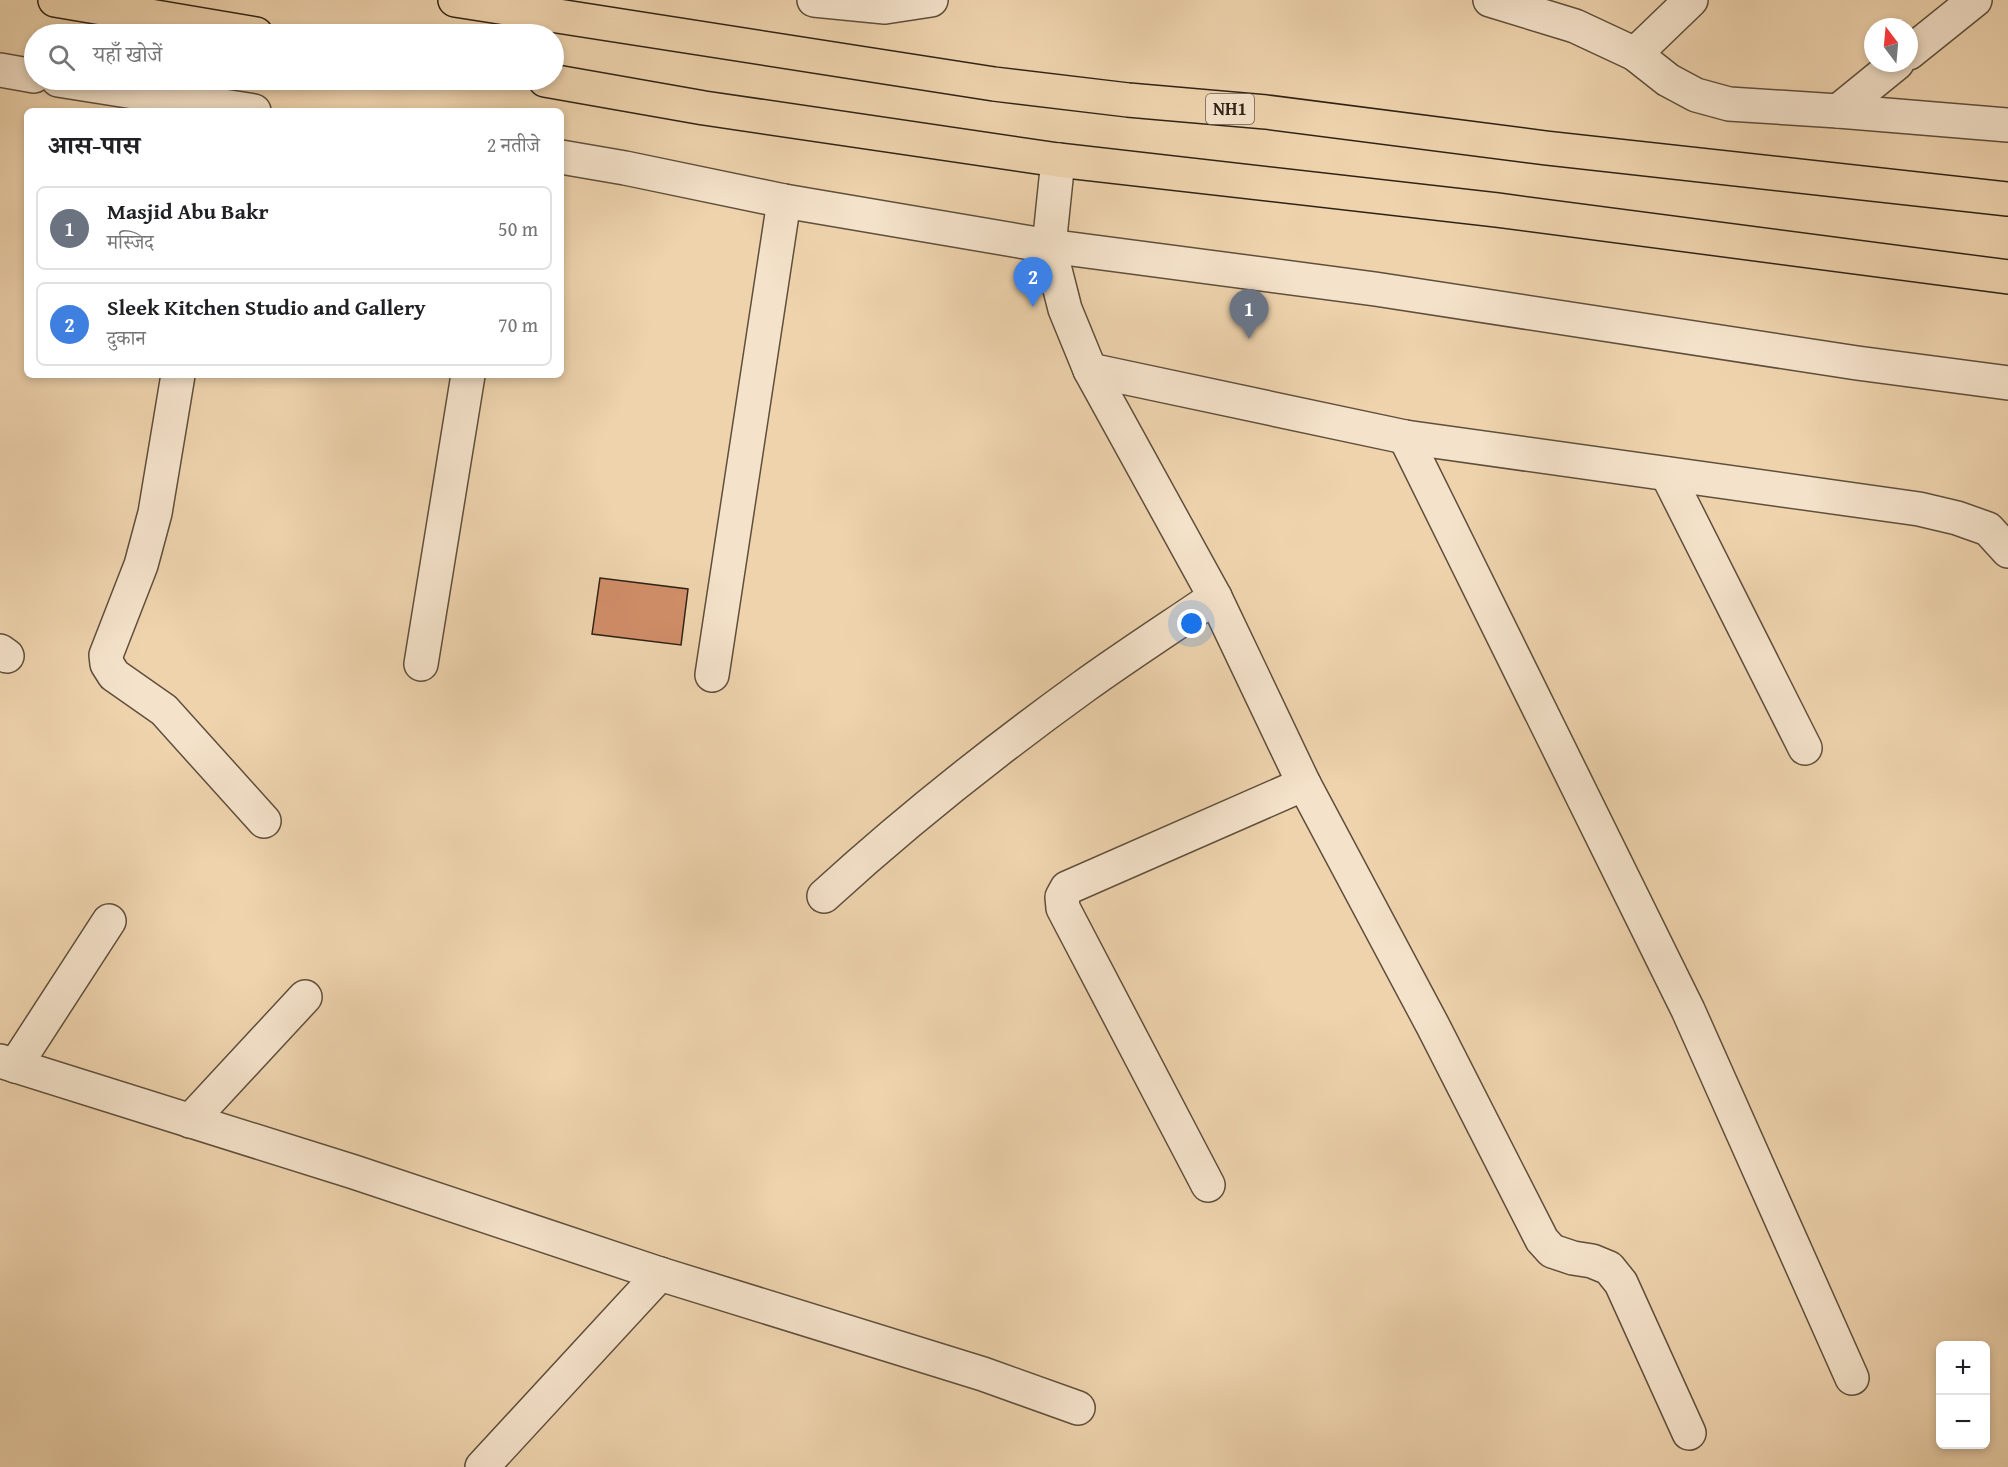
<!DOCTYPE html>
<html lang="hi">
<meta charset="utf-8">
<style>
:root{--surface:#fff;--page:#f2f2f2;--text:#202124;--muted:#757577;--line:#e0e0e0;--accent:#d93025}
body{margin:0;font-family:"Gentium Book Plus","Noto Serif Devanagari",serif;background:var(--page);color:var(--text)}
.controls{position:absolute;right:18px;bottom:18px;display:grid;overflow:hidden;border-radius:9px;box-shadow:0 3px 9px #0003}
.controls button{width:54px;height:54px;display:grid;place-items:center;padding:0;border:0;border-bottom:2px solid var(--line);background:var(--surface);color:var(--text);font:30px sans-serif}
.compass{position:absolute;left:1864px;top:18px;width:54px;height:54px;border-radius:50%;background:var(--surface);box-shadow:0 3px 9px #0003;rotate:344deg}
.you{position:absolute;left:1192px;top:624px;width:21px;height:21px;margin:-15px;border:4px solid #fff;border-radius:50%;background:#1a73e8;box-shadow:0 0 0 9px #1a73e833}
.badge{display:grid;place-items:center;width:39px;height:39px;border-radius:50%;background:var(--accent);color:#fff;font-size:20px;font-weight:700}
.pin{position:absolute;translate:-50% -50px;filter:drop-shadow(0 2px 3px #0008)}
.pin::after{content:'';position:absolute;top:32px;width:21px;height:18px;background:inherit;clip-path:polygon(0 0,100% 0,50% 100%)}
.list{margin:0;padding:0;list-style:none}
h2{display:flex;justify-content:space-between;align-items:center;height:78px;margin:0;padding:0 24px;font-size:26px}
h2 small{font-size:20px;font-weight:400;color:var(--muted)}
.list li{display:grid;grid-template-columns:39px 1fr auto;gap:18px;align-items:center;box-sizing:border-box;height:84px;margin:0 12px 12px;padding:0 12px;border:2px solid var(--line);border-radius:9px}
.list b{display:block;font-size:22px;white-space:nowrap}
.list p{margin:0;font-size:20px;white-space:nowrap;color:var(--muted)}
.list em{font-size:20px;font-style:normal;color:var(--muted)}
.icon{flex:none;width:33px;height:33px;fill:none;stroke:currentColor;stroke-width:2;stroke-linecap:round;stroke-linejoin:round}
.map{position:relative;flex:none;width:2008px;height:1467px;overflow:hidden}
.search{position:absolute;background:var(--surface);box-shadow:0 3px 9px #0003;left:24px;top:24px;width:540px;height:66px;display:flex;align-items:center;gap:15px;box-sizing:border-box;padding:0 21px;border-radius:33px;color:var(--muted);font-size:22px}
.panel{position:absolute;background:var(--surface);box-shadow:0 3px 9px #0003;left:24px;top:108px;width:540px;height:270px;border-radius:9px}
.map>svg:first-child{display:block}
</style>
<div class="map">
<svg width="2008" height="1467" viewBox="0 0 2008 1467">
<rect width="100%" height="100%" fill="#eed3ad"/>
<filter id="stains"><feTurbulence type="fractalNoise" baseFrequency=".00333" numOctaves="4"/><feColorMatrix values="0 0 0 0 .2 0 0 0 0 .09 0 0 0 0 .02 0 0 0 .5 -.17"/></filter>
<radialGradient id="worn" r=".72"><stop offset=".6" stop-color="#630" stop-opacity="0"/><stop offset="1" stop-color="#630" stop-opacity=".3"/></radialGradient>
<path fill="#d18e69" stroke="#2f2316" stroke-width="1.5" d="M600 578 688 589 681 645 592 634Z"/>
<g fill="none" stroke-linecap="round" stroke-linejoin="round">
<defs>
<g id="street">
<path d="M814 0 885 7 931 0"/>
<path d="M1490 0 1575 26 1635 54 1668 80 1696 95 1729 104 1838 111 2008 125"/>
<path d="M1909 53 1975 0"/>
<path d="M1635 54 1691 0"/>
<path d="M0 70 34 76"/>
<path d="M58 80 254 111"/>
<path d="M1838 111 1897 63"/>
<path d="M561 157 625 168 784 201 1049 246 1375 289 1857 363 2008 383"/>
<path d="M1058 160 1049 246 1065 309 1090 370 1215 597 1304 784 1433 1026 1542 1240 1552 1251 1573 1258 1592 1261 1609 1268 1621 1283 1689 1433"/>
<path d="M1090 370 1405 437 1919 509 1957 518 1988 529 2008 551"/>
<path d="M178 375 155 513 141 565 106 655 107 664 114 675 164 710 264 821"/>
<path d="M1405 437 1688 1010 1852 1378"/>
<path d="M1667 474 1805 748"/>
<path d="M0 651 7 656"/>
<path d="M421 664 468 375"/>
<path d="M712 675 784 201"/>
<path d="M824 896C906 821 993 752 1083 687 1126 656 1171 627 1215 597"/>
<path d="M0 1061 354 1172 660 1274 983 1374 1078 1408"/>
<path d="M15 1066 109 921"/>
<path d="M190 1121 305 997"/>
<path d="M1208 1185 1063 908 1062 897 1067 888 1304 784"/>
<path d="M482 1467 660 1274"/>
</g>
<g id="highway">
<path d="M55 0 256 34"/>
<path d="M455 0 994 84 1128 100 1266 112 1546 148 2008 199"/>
<path d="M545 80 704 108 1058 160 1497 210 2008 277"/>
</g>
</defs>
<use href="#street" stroke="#5f4f3c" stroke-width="36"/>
<use href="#highway" stroke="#2f2316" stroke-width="36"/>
<use href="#street" stroke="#f4e2ca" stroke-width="33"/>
<use href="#highway" stroke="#eed3ad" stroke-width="33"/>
</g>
<g text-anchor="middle" stroke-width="4.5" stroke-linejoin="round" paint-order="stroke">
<rect fill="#f4e2ca" stroke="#6a5c4c" stroke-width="1.5" x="1206" y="94" width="48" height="30" rx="4.5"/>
<g font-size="18" font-weight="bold" fill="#2f2316">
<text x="1230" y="115">NH1</text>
</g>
</g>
<rect width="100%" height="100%" filter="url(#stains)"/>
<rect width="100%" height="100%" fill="url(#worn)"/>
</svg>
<div class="controls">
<button>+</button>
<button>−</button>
</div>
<svg class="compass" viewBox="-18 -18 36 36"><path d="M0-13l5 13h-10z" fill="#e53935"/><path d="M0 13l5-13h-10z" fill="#757577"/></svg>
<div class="you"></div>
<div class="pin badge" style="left:1249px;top:339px;background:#6b7280">1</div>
<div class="pin badge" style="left:1033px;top:307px;background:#3f7fe0">2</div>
<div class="search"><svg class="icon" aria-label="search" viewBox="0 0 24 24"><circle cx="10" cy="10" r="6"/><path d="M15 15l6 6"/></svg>यहाँ खोजें</div>
<section class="panel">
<h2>आस-पास<small>2 नतीजे</small></h2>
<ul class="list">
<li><span class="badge" style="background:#6b7280">1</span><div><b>Masjid Abu Bakr</b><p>मस्जिद</p></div><em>50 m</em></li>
<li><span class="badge" style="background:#3f7fe0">2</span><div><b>Sleek Kitchen Studio and Gallery</b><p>दुकान</p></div><em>70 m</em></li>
</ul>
</section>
</div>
